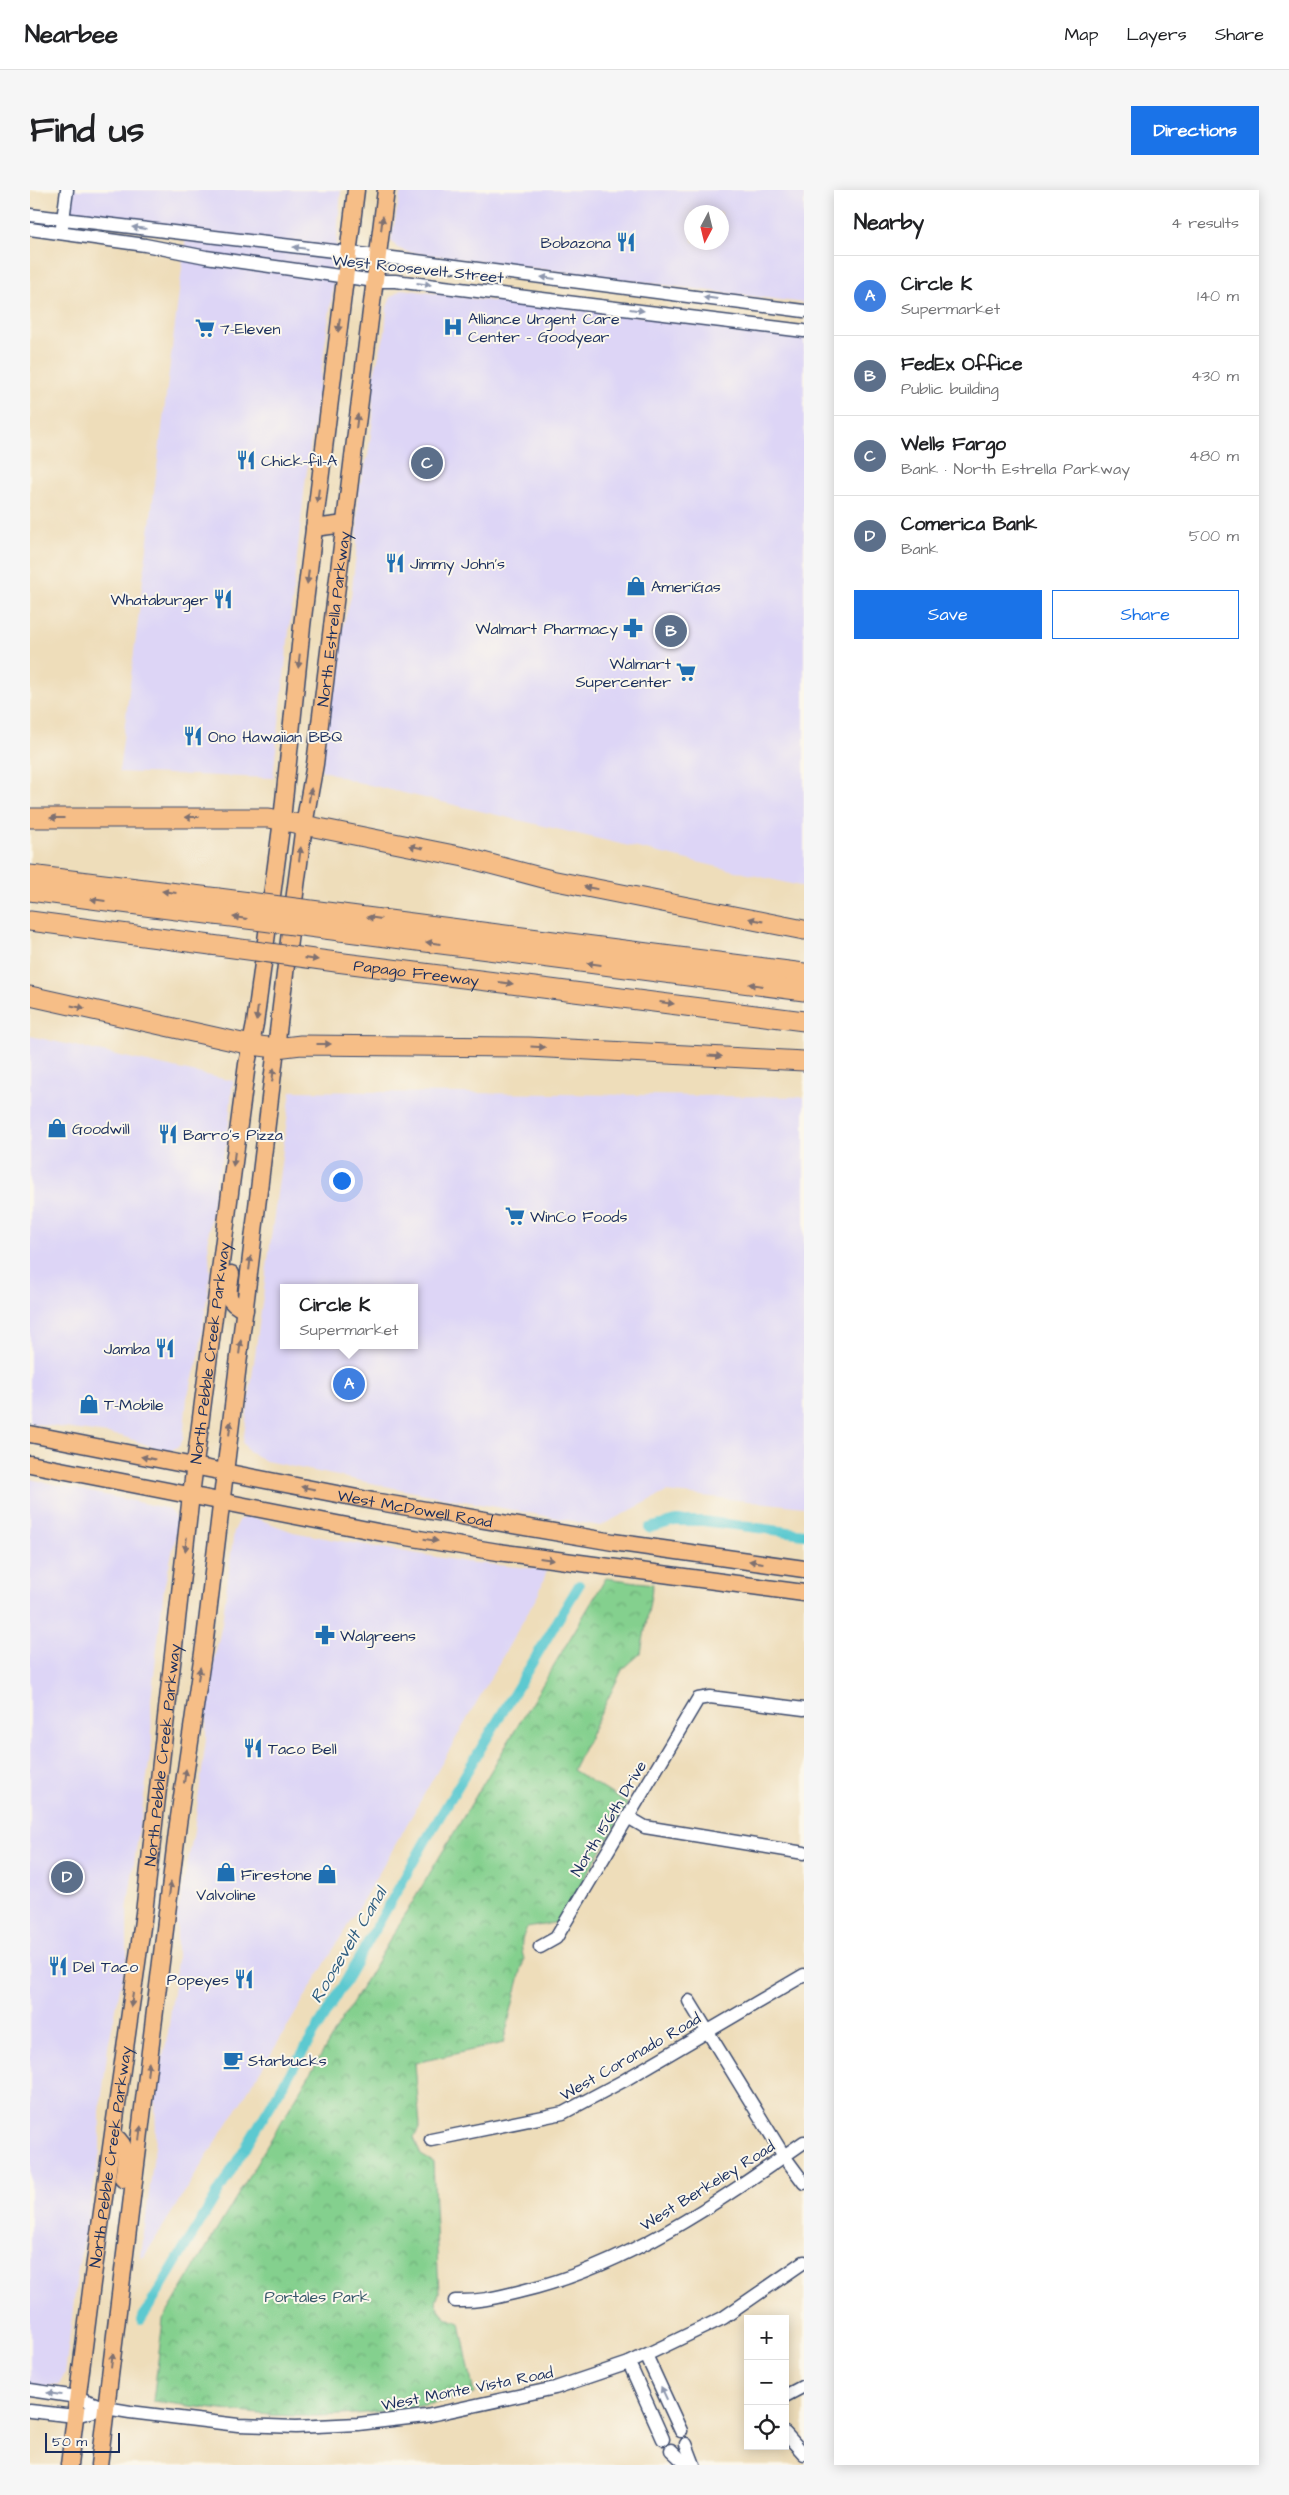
<!DOCTYPE html>
<meta charset="utf-8">
<style>
:root{--surface:#fff;--page:#f6f6f6;--text:#202124;--muted:#757577;--line:#e0e0e0;--accent:#1a73e8}
body{margin:0;font-family:"Architects Daughter",sans-serif;background:var(--page);color:var(--text)}
.controls{position:absolute;right:15px;bottom:15px;display:grid;overflow:hidden;border-radius:0px;box-shadow:0 2px 12px #0003}
.controls button{width:45px;height:45px;display:grid;place-items:center;padding:0;border:0;border-bottom:1px solid var(--line);background:var(--surface);color:var(--text);font:25px sans-serif}
.compass{position:absolute;left:654px;top:15px;width:45px;height:45px;border-radius:50%;background:var(--surface);box-shadow:0 2px 12px #0003;rotate:187deg}
.scale{position:absolute;left:15px;bottom:12px;width:75px;box-sizing:border-box;padding-left:5px;border:2px solid #1b2f5e;border-top:0;font-size:14px;line-height:18px;white-space:nowrap;color:#1b2f5e;-webkit-text-stroke:4px #fbf7ec;paint-order:stroke}
.you{position:absolute;left:311px;top:990px;width:18px;height:18px;margin:-12px;border:4px solid #fff;border-radius:50%;background:#1a73e8;box-shadow:0 0 0 8px #1a73e833}
.badge{display:grid;place-items:center;width:32px;height:32px;border-radius:50%;background:var(--accent);color:#fff;font-size:16px;font-weight:700}
.pin{position:absolute;translate:-50% -50%;border:2px solid #fff;box-shadow:0 1px 5px #0006}
.popup{position:absolute;left:250px;top:1094px;width:138px;height:65px;box-sizing:border-box;display:grid;place-content:center;border-radius:0px;background:var(--surface);filter:drop-shadow(0 1px 4px #0005);font-size:16px;white-space:nowrap;color:var(--muted)}
.popup b{font-size:19px;color:var(--text)}
.popup::after{content:'';position:absolute;left:50%;top:100%;margin-left:-10px;border:10px solid transparent;border-top-color:var(--surface)}
.list{margin:0;padding:0;list-style:none}
h2{display:flex;justify-content:space-between;align-items:center;height:65px;margin:0;padding:0 20px;font-size:21px}
h2 small{font-size:16px;font-weight:400;color:var(--muted)}
.list li{display:grid;grid-template-columns:32px 1fr auto;gap:15px;align-items:center;box-sizing:border-box;height:80px;padding:0 20px;border-top:1px solid var(--line)}
.list b{display:block;font-size:19px;white-space:nowrap}
.list p{margin:0;font-size:16px;white-space:nowrap;color:var(--muted)}
.list em{font-size:16px;font-style:normal;color:var(--muted)}
.actions{display:flex;gap:10px;padding:15px 20px}
.actions a{flex:1;padding:11px 0;border:1px solid var(--accent);border-radius:0px;text-align:center;font-size:18px;color:var(--accent)}
.actions .main{background:var(--accent);color:#fff}
.icon{flex:none;width:28px;height:28px;fill:none;stroke:currentColor;stroke-width:2;stroke-linecap:round;stroke-linejoin:round}
.map{position:relative;flex:none;width:774px;height:2275px;overflow:hidden;border-radius:0px}
header{display:flex;align-items:center;gap:30px;box-sizing:border-box;height:70px;padding:0 25px;background:var(--surface);border-bottom:1px solid var(--line)}
header strong{font-size:24px}
nav{display:flex;gap:28px;margin-inline-start:auto;font-size:18px}
.intro{display:flex;align-items:center;justify-content:space-between;box-sizing:border-box;height:120px;padding:0 30px}
h1{margin:0;font-size:35px}
.button{padding:12px 22px;border-radius:0px;background:var(--accent);color:#fff;font-size:18px;font-weight:700}
main{display:flex;gap:30px;padding:0 30px}
aside{flex:1;background:var(--surface);border-radius:0px;box-shadow:0 2px 12px #0003}
.map>svg:first-child{display:block}
</style>
<header>
<strong>Nearbee</strong>
<nav><a>Map</a><a>Layers</a><a>Share</a></nav>
</header>
<div class="intro"><h1>Find us</h1><a class="button">Directions</a></div>
<main>
<div class="map">
<svg width="774" height="2275" viewBox="0 0 774 2275">
<defs>
<pattern id="park-crowns" width="20" height="18" patternUnits="userSpaceOnUse" patternTransform="scale(1.25)"><rect width="20" height="18" fill="#84d08e"/><path d="M2 6a3 3 0 1 1 6 0M12 15a3 3 0 1 1 6 0" fill="none" stroke="#6ba977"/></pattern>
</defs>
<rect width="100%" height="100%" fill="#fbf7ec"/>
<filter id="ink" filterUnits="userSpaceOnUse"><feTurbulence type="fractalNoise" baseFrequency=".02" numOctaves="2"/><feDisplacementMap in="SourceGraphic" scale="10" xChannelSelector="R" yChannelSelector="G"/><feConvolveMatrix kernelMatrix="1 2 1 2 8 2 1 2 1" color-interpolation-filters="sRGB"/></filter>
<filter id="wash" filterUnits="userSpaceOnUse"><feTurbulence type="fractalNoise" baseFrequency=".0096" numOctaves="4" result="noise"/><feDisplacementMap in="SourceGraphic" scale="20" xChannelSelector="R" yChannelSelector="G"/><feGaussianBlur stdDeviation="1.12" result="paint"/><feColorMatrix in="noise" values="0 0 0 0 0 0 0 0 0 0 0 0 0 0 0 0 0 1.4 0 .05"/><feComposite in="paint" operator="in"/></filter>
<g filter="url(#wash)">
<rect width="100%" height="100%" fill="#eeddba"/>
<g fill="#ddd5f6" fill-rule="evenodd">
<path d="M38 0H311L302 106 275 294 243 588 89 582 157 38 35 24Z"/>
<path d="M371 0H774V113L378 62 367 58 361 50ZM692 22V52H662V22Z"/>
<path d="M372 99 462 111H489L774 147V697L327 592 291 580 308 454 321 407 327 356 328 301 338 265 343 228 342 191 355 143 357 117 361 107Z"/>
<path d="M0 846 203 891 197 952 185 994 178 1048 180 1083 169 1167 157 1208 153 1249 150 1255 142 1260 134 1261 92 1246 0 1233Z"/>
<path d="M261 901 774 907V1317L636 1302 570 1336 379 1301 236 1271 219 1262 213 1253ZM254 1098H384V1155H254Z"/>
<path d="M0 1289 135 1318 142 1322 148 1337 134 1398 121 1510 122 1553 97 1720V1765L78 1857 70 1921V1962L48 2078 35 2184 29 2194 14 2197 0 2194Z"/>
<path d="M218 1327 226 1328 263 1342 300 1349 436 1372 517 1380 509 1403 352 1678 241 1864 114 2067H111L126 1948 125 1906 138 1843 147 1770V1727L164 1641 176 1550 177 1503 192 1434 204 1341 210 1329Z"/>
</g>
<path fill="url(#park-crowns)" stroke="#508076" d="M576 1388 623 1394 611 1463 592 1480 543 1580 598 1614 529 1732 497 1738C491 1749 490 1756 494 1769L473 1853 385 1873 390 1936 384 1948 391 1965 403 1972 409 2103 406 2112C411 2125 417 2129 430 2133L444 2204C379 2221 307 2229 240 2225 201 2222 162 2216 123 2211L133 2130Z"/>
<g fill="none" stroke-linecap="round" stroke-linejoin="round">
<g stroke="#5cc9d0" stroke-width="10">
<path d="M619 1338 645 1331H673L774 1344"/>
<path d="M111 2130 314 1794 397 1648 549 1395"/>
</g>
</g>
</g>
<g filter="url(#ink)">
<g fill="none" stroke-linecap="round" stroke-linejoin="round">
<defs>
<g id="minor">
<path d="M0 25 371 69 774 121"/>
<path d="M32 37 37 0"/>
<path d="M0 39 115 55 176 67 345 91H365L774 141"/>
<path d="M598 1627 615 1637 774 1663"/>
<path d="M510 1757 526 1748 668 1509 680 1507 774 1519"/>
<path d="M659 1811 754 1966 774 1993"/>
<path d="M401 1950 533 1923 593 1891 774 1785"/>
<path d="M425 2111C451 2112 467 2107 492 2101 597 2076 687 2013 774 1952"/>
<path d="M616 2165 651 2241"/>
<path d="M599 2173 633 2249"/>
<path d="M0 2200 47 2207 76 2218 100 2222 208 2235 266 2237 328 2234 396 2226 525 2198 599 2173 693 2128 774 2072"/>
<path d="M755 2206 774 2196"/>
<path d="M0 2221 45 2226 76 2218"/>
<path d="M755 2243 774 2264"/>
<path d="M656 2254 664 2275"/>
<path d="M641 2260 657 2275"/>
</g>
<g id="major">
<path d="M284 338 315 334"/>
<path d="M201 1084C198 1104 194 1111 215 1120"/>
<path id="s1" d="M0 1244 343 1311 583 1352 774 1379"/>
<path d="M0 1274 353 1343 468 1362 774 1403"/>
<path d="M84 1946C99 1956 96 1972 93 1989"/>
<path id="s2" d="M39 2275 62 2093 114 1723 161 1305 201 995 217 874 225 834 252 630 272 436 326 0"/>
<path id="s3" d="M69 2275 148 1634 175 1449 260 742 274 635 285 574 356 0"/>
</g>
<g id="highway">
<path d="M0 628H239L434 667 521 690 774 740"/>
<path d="M0 685 188 708"/>
<path d="M0 701 185 725"/>
<path d="M312 724 774 783"/>
<path d="M0 731 181 755"/>
<path d="M310 741 774 801"/>
<path id="s4" d="M306 772 774 831"/>
<path d="M0 806 221 855 246 858 271 855 499 857 774 871"/>
</g>
</defs>
<use href="#minor" stroke="#3b496c" stroke-width="15"/>
<use href="#major" stroke="#3b496c" stroke-width="19"/>
<use href="#highway" stroke="#3b496c" stroke-width="21"/>
<use href="#minor" stroke="#fff" stroke-width="12"/>
<use href="#major" stroke="#f6be87" stroke-width="16"/>
<use href="#highway" stroke="#f6be87" stroke-width="19"/>
<defs>
<g id="highway-bridge">
<path d="M188 708 312 724"/>
<path d="M185 725 310 741"/>
<path d="M181 755 306 772"/>
</g>
</defs>
<use href="#highway-bridge" stroke="#3b496c" stroke-width="21" stroke-linecap="butt"/>
<use href="#highway-bridge" stroke="#f6be87" stroke-width="19"/>
</g>
<defs><path id="oneway-solid" d="M-6-.8H1V-3.2L6.5 0L1 3.2V.8H-6Z" transform="scale(1.25)"/></defs>
<g fill="#7e6f70">
<use href="#oneway-solid" transform="translate(352 33) rotate(-83)"/>
<use href="#oneway-solid" transform="translate(309 135) rotate(97)"/>
<use href="#oneway-solid" transform="translate(327 231) rotate(-83)"/>
<use href="#oneway-solid" transform="translate(288 306) rotate(97)"/>
<use href="#oneway-solid" transform="translate(278 387) rotate(97)"/>
<use href="#oneway-solid" transform="translate(269 471) rotate(96)"/>
<use href="#oneway-solid" transform="translate(280 605) rotate(-81)"/>
<use href="#oneway-solid" transform="translate(162 627) rotate(-180)"/>
<use href="#oneway-solid" transform="translate(27 628) rotate(180)"/>
<use href="#oneway-solid" transform="translate(386 657) rotate(-169)"/>
<use href="#oneway-solid" transform="translate(270 664) rotate(-83)"/>
<use href="#oneway-solid" transform="translate(561 698) rotate(-170)"/>
<use href="#oneway-solid" transform="translate(139 702) rotate(-173)"/>
<use href="#oneway-solid" transform="translate(68 710) rotate(-173)"/>
<use href="#oneway-solid" transform="translate(210 728) rotate(-173)"/>
<use href="#oneway-solid" transform="translate(344 728) rotate(-172)"/>
<use href="#oneway-solid" transform="translate(726 730) rotate(-168)"/>
<use href="#oneway-solid" transform="translate(403 753) rotate(-173)"/>
<use href="#oneway-solid" transform="translate(281 769) rotate(7)"/>
<use href="#oneway-solid" transform="translate(564 774) rotate(-173)"/>
<use href="#oneway-solid" transform="translate(476 793) rotate(7)"/>
<use href="#oneway-solid" transform="translate(726 795) rotate(-173)"/>
<use href="#oneway-solid" transform="translate(637 813) rotate(7)"/>
<use href="#oneway-solid" transform="translate(48 817) rotate(12)"/>
<use href="#oneway-solid" transform="translate(227 824) rotate(97)"/>
<use href="#oneway-solid" transform="translate(294 854)"/>
<use href="#oneway-solid" transform="translate(508 857) rotate(3)"/>
<use href="#oneway-solid" transform="translate(685 866) rotate(3)"/>
<use href="#oneway-solid" transform="translate(243 885) rotate(-82)"/>
<use href="#oneway-solid" transform="translate(204 969) rotate(97)"/>
<use href="#oneway-solid" transform="translate(220 1073) rotate(-83)"/>
<use href="#oneway-solid" transform="translate(210 1157) rotate(-83)"/>
<use href="#oneway-solid" transform="translate(200 1238) rotate(-83)"/>
<use href="#oneway-solid" transform="translate(118 1268) rotate(-169)"/>
<use href="#oneway-solid" transform="translate(278 1298) rotate(-169)"/>
<use href="#oneway-solid" transform="translate(401 1350) rotate(9)"/>
<use href="#oneway-solid" transform="translate(156 1354) rotate(96)"/>
<use href="#oneway-solid" transform="translate(517 1369) rotate(8)"/>
<use href="#oneway-solid" transform="translate(726 1372) rotate(-172)"/>
<use href="#oneway-solid" transform="translate(169 1484) rotate(-81)"/>
<use href="#oneway-solid" transform="translate(155 1586) rotate(-82)"/>
<use href="#oneway-solid" transform="translate(140 1699) rotate(-83)"/>
<use href="#oneway-solid" transform="translate(102 1810) rotate(98)"/>
<use href="#oneway-solid" transform="translate(118 1879) rotate(-83)"/>
<use href="#oneway-solid" transform="translate(110 1943) rotate(-83)"/>
<use href="#oneway-solid" transform="translate(82 2170) rotate(-83)"/>
</g>
<g fill="#8d97ae">
<use href="#oneway-solid" transform="translate(109 38) rotate(-173)"/>
<use href="#oneway-solid" transform="translate(270 58) rotate(-173)"/>
<use href="#oneway-solid" transform="translate(518 88) rotate(-173)"/>
<use href="#oneway-solid" transform="translate(394 94) rotate(7)"/>
<use href="#oneway-solid" transform="translate(680 108) rotate(-173)"/>
<use href="#oneway-solid" transform="translate(607 120) rotate(7)"/>
<use href="#oneway-solid" transform="translate(634 2203) rotate(-115)"/>
<use href="#oneway-solid" transform="translate(24 2204) rotate(-172)"/>
</g>
</g>
<defs>
<symbol id="restaurant-bare" viewBox="-9 -9 18 18"><path d="M-5-6h1v4h1v-4h1v4h1v-4h1v5L-1.5 .5V6h-2V.5L-5-1ZM5-6V6H3V1.5H1.5Q1.5-4 5-6Z" fill="#1f6fb2" stroke="#fbf7ec" stroke-width="2.5" paint-order="stroke"/></symbol>
<symbol id="hospital-bare" viewBox="-9 -9 18 18"><path d="M-5-5h3v3.5h4V-5h3V5h-3V1.5h-4V5h-3Z" fill="#1f6fb2" stroke="#fbf7ec" stroke-width="2.5" paint-order="stroke"/></symbol>
<symbol id="supermarket-bare" viewBox="-9 -9 18 18"><path d="M-6-5.5h2.5l.6 2H6L4.5 2H-2.5L-4.4-4H-6ZM-1.5 3.2a1.3 1.3 0 1 0 .1 0ZM3 3.2a1.3 1.3 0 1 0 .1 0Z" fill="#1f6fb2" stroke="#fbf7ec" stroke-width="2.5" paint-order="stroke"/></symbol>
<symbol id="shop-bare" viewBox="-9 -9 18 18"><path d="M-5-2.5h2.3a2.7 3.5 0 0 1 5.4 0H5L5.5 6h-11ZM-1.5-2.5h3a1.5 2.3 0 0 0-3 0Z" fill="#1f6fb2" stroke="#fbf7ec" stroke-width="2.5" paint-order="stroke"/></symbol>
<symbol id="pharmacy-bare" viewBox="-9 -9 18 18"><path d="M-2-6h4v4h4v4h-4v4h-4v-4h-4v-4h4Z" fill="#1f6fb2" stroke="#fbf7ec" stroke-width="2.5" paint-order="stroke"/></symbol>
<symbol id="cafe-bare" viewBox="-9 -9 18 18"><path d="M-5.5-4.5H6V0H3Q3 3.5 0 3.5H-2.5Q-5.5 3.5-5.5 0ZM3-3.2v2h1.7v-2ZM-6 4.5H4V6H-6Z" fill="#1f6fb2" stroke="#fbf7ec" stroke-width="2.5" paint-order="stroke"/></symbol>
</defs>
<g fill-rule="evenodd">
<use href="#restaurant-bare" x="582" y="38" width="28" height="28"/>
<use href="#hospital-bare" x="409" y="123" width="28" height="28"/>
<use href="#supermarket-bare" x="161" y="124" width="28" height="28"/>
<use href="#restaurant-bare" x="202" y="256" width="28" height="28"/>
<use href="#restaurant-bare" x="351" y="359" width="28" height="28"/>
<use href="#shop-bare" x="592" y="382" width="28" height="28"/>
<use href="#restaurant-bare" x="179" y="395" width="28" height="28"/>
<use href="#pharmacy-bare" x="589" y="424" width="28" height="28"/>
<use href="#supermarket-bare" x="642" y="468" width="28" height="28"/>
<use href="#restaurant-bare" x="149" y="532" width="28" height="28"/>
<use href="#shop-bare" x="13" y="924" width="28" height="28"/>
<use href="#restaurant-bare" x="124" y="930" width="28" height="28"/>
<use href="#supermarket-bare" x="471" y="1012" width="28" height="28"/>
<use href="#restaurant-bare" x="121" y="1144" width="28" height="28"/>
<use href="#shop-bare" x="45" y="1200" width="28" height="28"/>
<use href="#pharmacy-bare" x="281" y="1431" width="28" height="28"/>
<use href="#restaurant-bare" x="209" y="1544" width="28" height="28"/>
<use href="#shop-bare" x="182" y="1668" width="28" height="28"/>
<use href="#shop-bare" x="283" y="1670" width="28" height="28"/>
<use href="#restaurant-bare" x="14" y="1762" width="28" height="28"/>
<use href="#restaurant-bare" x="200" y="1775" width="28" height="28"/>
<use href="#cafe-bare" x="189" y="1856" width="28" height="28"/>
</g>
<g text-anchor="middle" stroke-width="4" stroke-linejoin="round" paint-order="stroke">
<g font-size="16" fill="#1b2f5e" stroke="#fbf7ec" text-anchor="start">
<text x="581" y="58" text-anchor="end">Bobazona</text>
<text x="438" y="134">Alliance Urgent Care<tspan x="438" dy="18">Center - Goodyear</tspan></text>
<text x="190" y="144">7-Eleven</text>
<text x="231" y="276">Chick-fil-A</text>
<text x="380" y="379">Jimmy John's</text>
<text x="621" y="402">AmeriGas</text>
<text x="178" y="415" text-anchor="end">Whataburger</text>
<text x="588" y="444" text-anchor="end">Walmart Pharmacy</text>
<text x="641" y="479" text-anchor="end">Walmart<tspan x="641" dy="18">Supercenter</tspan></text>
<text x="178" y="552">Ono Hawaiian BBQ</text>
<text x="42" y="944">Goodwill</text>
<text x="153" y="950">Barro's Pizza</text>
<text x="500" y="1032">WinCo Foods</text>
<text x="120" y="1164" text-anchor="end">Jamba</text>
<text x="74" y="1220">T-Mobile</text>
<text x="310" y="1451">Walgreens</text>
<text x="238" y="1564">Taco Bell</text>
<text x="282" y="1690" text-anchor="end">Firestone</text>
<text x="196" y="1710" text-anchor="middle">Valvoline</text>
<text x="43" y="1782">Del Taco</text>
<text x="199" y="1795" text-anchor="end">Popeyes</text>
<text x="218" y="1876">Starbucks</text>
</g>
<g font-size="16" fill="#1b2f5e" stroke="#fbf7ec">
<text transform="translate(388 78) rotate(6)" y="6">West Roosevelt Street</text>
<text dy="6" stroke="none"><textPath href="#s3" startOffset="1861">North Estrella Parkway</textPath></text>
<text dy="6" stroke="none"><textPath href="#s4" startOffset="81">Papago Freeway</textPath></text>
<text dy="6" stroke="none"><textPath href="#s2" startOffset="1121">North Pebble Creek Parkway</textPath></text>
<text dy="6" stroke="none"><textPath href="#s1" startOffset="392">West McDowell Road</textPath></text>
<text dy="6" stroke="none"><textPath href="#s2" startOffset="716">North Pebble Creek Parkway</textPath></text>
<text transform="translate(578 1628) rotate(-59)" y="6">North 156th Drive</text>
<text transform="translate(600 1866) rotate(-30)" y="6">West Coronado Road</text>
<text dy="6" stroke="none"><textPath href="#s2" startOffset="311">North Pebble Creek Parkway</textPath></text>
<text transform="translate(677 1995) rotate(-32)" y="6">West Berkeley Road</text>
<text transform="translate(437 2198) rotate(-11)" y="6">West Monte Vista Road</text>
</g>
<g font-size="16" fill="#35576a" stroke="#fbf7ec">
<text x="287" y="2112">Portales Park</text>
</g>
<g font-size="18" font-style="italic" fill="#2e5d80" stroke="#fbf7ec">
<text transform="translate(318 1755) rotate(-59)" y="6">Roosevelt Canal</text>
</g>
</g>
</svg>
<div class="controls">
<button>+</button>
<button>−</button>
<button><svg class="icon" aria-label="locate" viewBox="0 0 24 24"><circle cx="12" cy="12" r="6"/><path d="M12 2v4M12 18v4M2 12h4M18 12h4"/></svg></button>
</div>
<svg class="compass" viewBox="-18 -18 36 36"><path d="M0-13l5 13h-10z" fill="#e53935"/><path d="M0 13l5-13h-10z" fill="#757577"/></svg>
<div class="scale">50 m</div>
<div class="you"></div>
<div class="pin badge" style="left:319px;top:1194px;background:#3f7fe0">A</div>
<div class="popup"><b>Circle K</b>Supermarket</div>
<div class="pin badge" style="left:641px;top:441px;background:#5c6f8a">B</div>
<div class="pin badge" style="left:397px;top:273px;background:#5c6f8a">C</div>
<div class="pin badge" style="left:37px;top:1687px;background:#5c6f8a">D</div>
</div>
<aside>
<h2>Nearby<small>4 results</small></h2>
<ul class="list">
<li><span class="badge" style="background:#3f7fe0">A</span><div><b>Circle K</b><p>Supermarket</p></div><em>140 m</em></li>
<li><span class="badge" style="background:#5c6f8a">B</span><div><b>FedEx Office</b><p>Public building</p></div><em>430 m</em></li>
<li><span class="badge" style="background:#5c6f8a">C</span><div><b>Wells Fargo</b><p>Bank · North Estrella Parkway</p></div><em>480 m</em></li>
<li><span class="badge" style="background:#5c6f8a">D</span><div><b>Comerica Bank</b><p>Bank</p></div><em>500 m</em></li>
</ul>
<div class="actions"><a class="main">Save</a><a>Share</a></div>
</aside>
</main>
